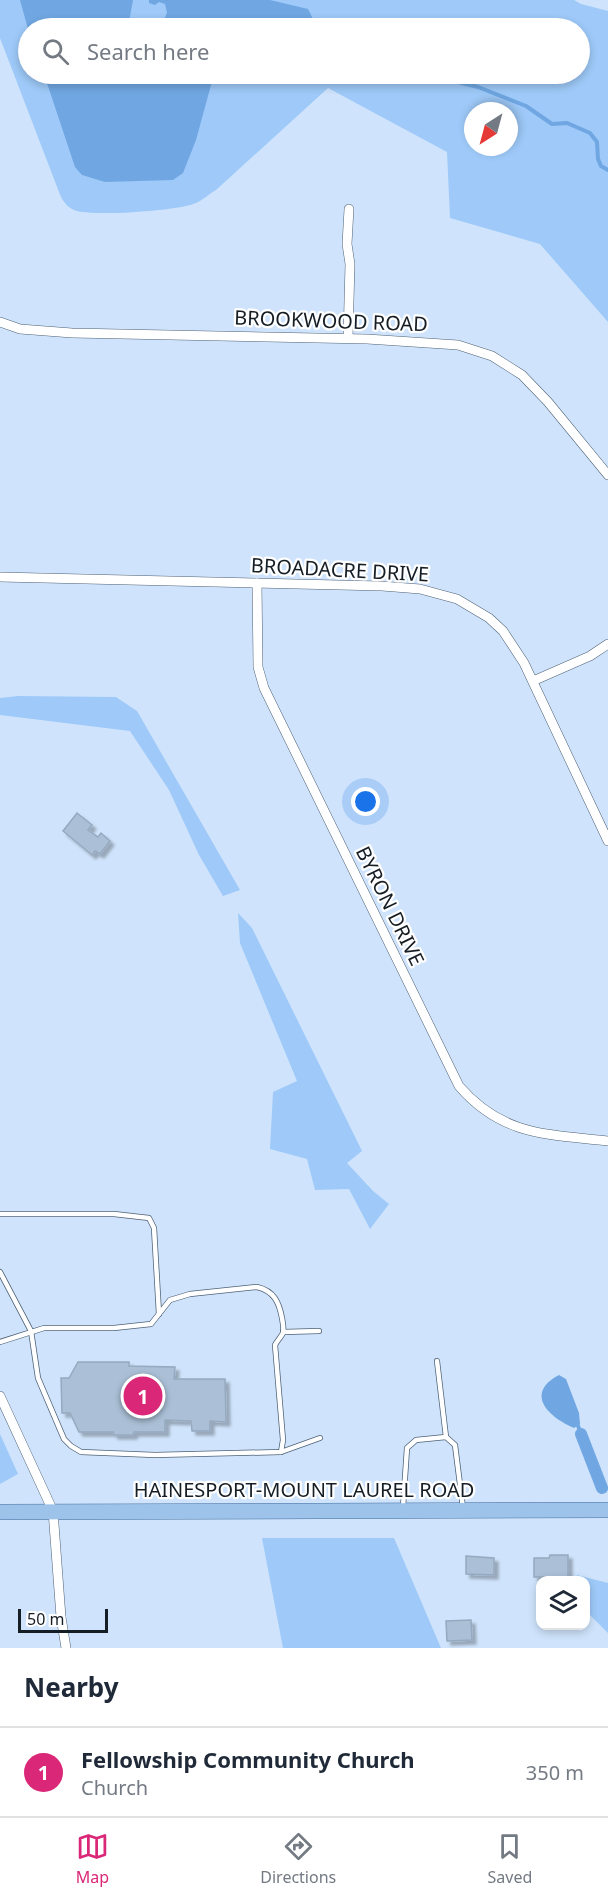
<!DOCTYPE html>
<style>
:root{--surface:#fff;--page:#f6f6f7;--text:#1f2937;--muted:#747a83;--line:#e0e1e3;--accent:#db2777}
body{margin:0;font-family:"Noto Sans",sans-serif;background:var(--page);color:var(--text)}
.controls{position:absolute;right:18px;bottom:18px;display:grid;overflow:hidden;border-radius:12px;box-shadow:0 3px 9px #0003}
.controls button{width:54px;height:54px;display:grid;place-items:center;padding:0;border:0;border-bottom:2px solid var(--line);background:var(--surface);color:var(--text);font:30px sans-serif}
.compass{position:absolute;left:464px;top:102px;width:54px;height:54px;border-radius:50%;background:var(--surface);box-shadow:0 3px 9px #0003;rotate:216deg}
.scale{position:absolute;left:18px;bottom:15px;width:90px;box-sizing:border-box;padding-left:6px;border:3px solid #151d25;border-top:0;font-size:16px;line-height:21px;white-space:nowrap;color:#151d25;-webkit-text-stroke:4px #fff;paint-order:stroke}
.you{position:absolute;left:366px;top:802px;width:21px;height:21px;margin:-15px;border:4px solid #fff;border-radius:50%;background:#1a73e8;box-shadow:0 0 0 9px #1a73e833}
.badge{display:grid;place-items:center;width:39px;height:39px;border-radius:50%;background:var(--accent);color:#fff;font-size:20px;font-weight:700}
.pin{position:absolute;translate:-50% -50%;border:3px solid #fff;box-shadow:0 2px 6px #0006}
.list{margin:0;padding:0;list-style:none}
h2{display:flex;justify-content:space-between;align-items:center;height:78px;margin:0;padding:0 24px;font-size:26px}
h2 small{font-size:20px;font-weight:400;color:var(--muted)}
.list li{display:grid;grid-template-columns:39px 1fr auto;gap:18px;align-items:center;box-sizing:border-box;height:90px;padding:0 24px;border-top:2px solid var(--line)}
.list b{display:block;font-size:22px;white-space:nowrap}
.list p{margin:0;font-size:20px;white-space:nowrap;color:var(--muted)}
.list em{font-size:20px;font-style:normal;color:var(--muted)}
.icon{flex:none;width:33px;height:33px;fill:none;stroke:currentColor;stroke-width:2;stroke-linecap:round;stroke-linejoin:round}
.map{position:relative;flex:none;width:608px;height:1648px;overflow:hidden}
.search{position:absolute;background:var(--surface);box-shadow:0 3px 9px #0003;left:18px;right:18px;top:18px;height:66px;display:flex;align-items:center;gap:15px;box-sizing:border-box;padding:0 21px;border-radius:33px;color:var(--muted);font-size:22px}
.sheet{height:168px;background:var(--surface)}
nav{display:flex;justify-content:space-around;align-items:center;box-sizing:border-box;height:84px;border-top:2px solid var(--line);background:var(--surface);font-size:16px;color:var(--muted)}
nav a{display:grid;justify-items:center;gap:3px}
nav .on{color:var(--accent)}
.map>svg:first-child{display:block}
</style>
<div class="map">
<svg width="608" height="1648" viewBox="0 0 608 1648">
<defs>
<filter id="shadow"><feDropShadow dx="4" dy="4" stdDeviation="1.5" flood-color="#0004"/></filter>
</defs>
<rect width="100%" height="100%" fill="#cfe4fc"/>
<g fill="#9ec9f8" fill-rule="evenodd">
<path d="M0 0H574L581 4 608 11V322L540 244 450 218 447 152 328 88 216 190C209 194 203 200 196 203 179 211 90 217 74 210 66 206 62 200 59 192L0 38ZM28 28H580V74H28ZM473 111H509V147H473Z"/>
<path d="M18 696 116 697 137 711 240 890 223 896 199 855 169 790 130 731 0 715V698Z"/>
<path d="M238 913 252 928 362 1151 347 1163 373 1191 389 1204 370 1229 349 1189 315 1190 307 1159 270 1149 273 1092 297 1081 240 943Z"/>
<path d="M0 1434 18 1474 0 1484Z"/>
<path d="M262 1538H394L441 1648H283Z"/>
<path d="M577 1575 608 1583V1633L586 1611V1580H576Z"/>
</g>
<g fill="#70a7e2">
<path d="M20 0H133L129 22 132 28 28 29Z"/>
<path d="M149 0H270L308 9 314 21V28H168C163 24 164 18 167 13L165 4 159 2 155 5 149 3Z"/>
<path d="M44 74H214L196 140 183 173 173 180 105 182 82 175 75 167Z"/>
<path d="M559 1375 566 1379 579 1413 580 1424 574 1428C550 1418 523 1394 559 1375Z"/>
</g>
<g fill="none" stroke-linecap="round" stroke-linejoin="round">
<g stroke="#70a7e2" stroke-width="4">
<path d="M311 22 327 28"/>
<path d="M426 74 478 87 526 106 552 124 567 123 590 133 597 142 598 159 601 166 608 170"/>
<path d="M577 1423 581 1434"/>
</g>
<path stroke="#70a7e2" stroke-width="12" d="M581 1434 602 1488"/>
</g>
<g fill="#abc0d7" stroke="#95a9bf" stroke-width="1.5" filter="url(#shadow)">
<path d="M77 813 92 825 88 830 98 837 101 833 110 841 100 854 95 851 92 855 63 831Z"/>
<path d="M78 1362H129V1366L175 1367 174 1379H225L226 1422 210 1421V1431H192L191 1421 165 1420V1432H134L133 1435H114L113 1432H79L70 1413H62L61 1378H69Z"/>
<path d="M550 1555H568V1577H534V1558H549Z"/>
<path d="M466 1556 494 1558V1575L466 1574Z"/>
<path d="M471 1620 472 1640 447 1641 446 1621Z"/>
</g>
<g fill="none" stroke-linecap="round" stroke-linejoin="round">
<defs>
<g id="lane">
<path d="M0 1214H114L149 1218 154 1228 159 1314"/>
<path d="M0 1272 31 1331 38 1378 64 1439 71 1446 81 1452 155 1455 281 1452 320 1438"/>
<path d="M283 1332 319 1331"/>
<path d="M0 1342 44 1328H114L151 1324 170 1300 190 1294 257 1287C274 1291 279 1302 282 1318 283 1323 284 1328 283 1333 281 1337 277 1341 275 1345L283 1440 281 1452"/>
<path d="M437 1361 446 1437"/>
<path d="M403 1507 407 1448 416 1440 446 1437 455 1445 463 1508"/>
</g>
<g id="street">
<path d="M0 322 20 329 72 333 367 339 458 345 492 356 522 375 548 402 608 475"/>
<path d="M348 338 350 264 347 244 349 209"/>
<path d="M0 577 382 586 420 589 457 599 489 618 503 631 524 663 608 841"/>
<path d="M257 583 258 667 264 688 459 1086C502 1136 547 1134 608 1141"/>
<path d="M533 681 590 656 608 644"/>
<path d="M0 1396 53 1511 61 1617 66 1648"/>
</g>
<path id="primary" d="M0 1512 608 1510"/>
</defs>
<use href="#lane" stroke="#4e6175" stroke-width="6"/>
<use href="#street" stroke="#4e6175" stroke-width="10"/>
<use href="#primary" stroke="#446f9d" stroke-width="16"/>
<use href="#lane" stroke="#fff" stroke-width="4.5"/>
<use href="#street" stroke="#fff" stroke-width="9"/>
<use href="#primary" stroke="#9ec3eb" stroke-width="15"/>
</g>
<g text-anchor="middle" stroke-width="4.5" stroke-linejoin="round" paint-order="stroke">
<g font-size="20" fill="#151d25" stroke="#fff">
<text transform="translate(331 321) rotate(2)" y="7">BROOKWOOD ROAD</text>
<text transform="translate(340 570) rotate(3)" y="7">BROADACRE DRIVE</text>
<text transform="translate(390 906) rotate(64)" y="7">BYRON DRIVE</text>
<text x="304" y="1497">HAINESPORT-MOUNT LAUREL ROAD</text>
</g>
</g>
</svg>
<div class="controls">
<button><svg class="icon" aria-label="layers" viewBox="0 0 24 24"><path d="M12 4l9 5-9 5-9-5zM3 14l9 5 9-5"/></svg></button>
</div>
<svg class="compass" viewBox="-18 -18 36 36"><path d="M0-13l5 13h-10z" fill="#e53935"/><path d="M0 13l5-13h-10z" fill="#747a83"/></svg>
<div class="scale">50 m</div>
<div class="you"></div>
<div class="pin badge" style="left:143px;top:1396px">1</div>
<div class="search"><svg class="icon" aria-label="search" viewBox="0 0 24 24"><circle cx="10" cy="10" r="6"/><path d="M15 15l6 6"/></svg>Search here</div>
</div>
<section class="sheet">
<h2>Nearby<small></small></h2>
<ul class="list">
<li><span class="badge">1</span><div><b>Fellowship Community Church</b><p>Church</p></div><em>350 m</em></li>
</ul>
</section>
<nav>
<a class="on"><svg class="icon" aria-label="map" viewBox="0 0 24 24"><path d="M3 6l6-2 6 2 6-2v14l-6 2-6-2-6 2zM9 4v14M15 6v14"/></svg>Map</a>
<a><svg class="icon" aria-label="directions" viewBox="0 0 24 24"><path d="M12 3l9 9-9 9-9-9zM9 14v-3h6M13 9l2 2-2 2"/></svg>Directions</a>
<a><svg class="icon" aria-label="saved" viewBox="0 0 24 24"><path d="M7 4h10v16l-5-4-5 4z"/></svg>Saved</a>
</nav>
